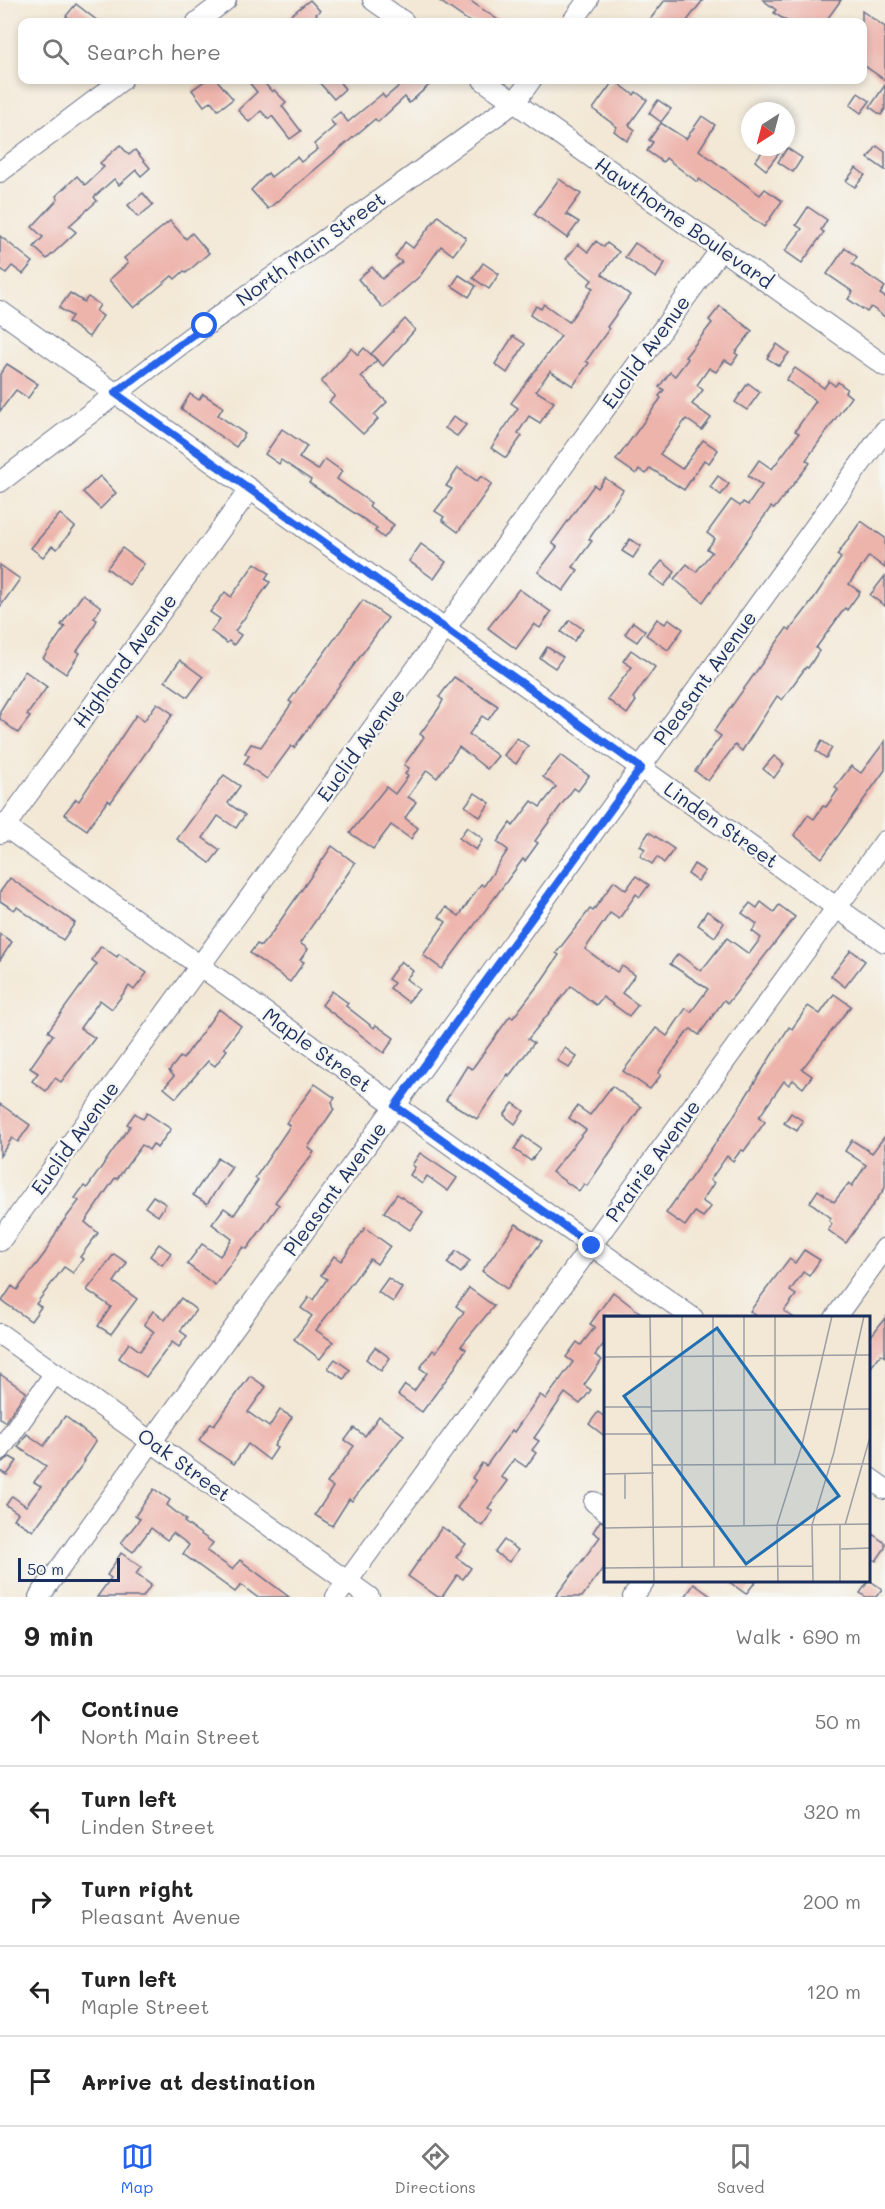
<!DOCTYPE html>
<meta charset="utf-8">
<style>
:root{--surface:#fff;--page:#f2f2f2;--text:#222;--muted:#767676;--line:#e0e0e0;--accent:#2563eb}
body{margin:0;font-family:Mali,sans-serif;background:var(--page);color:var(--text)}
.compass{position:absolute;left:741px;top:102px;width:54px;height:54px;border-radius:50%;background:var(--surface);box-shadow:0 3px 9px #0003;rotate:216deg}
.scale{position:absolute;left:18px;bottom:15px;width:102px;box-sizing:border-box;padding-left:6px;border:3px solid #1b2f5e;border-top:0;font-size:16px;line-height:21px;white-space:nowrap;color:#1b2f5e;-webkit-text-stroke:4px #f6f6f2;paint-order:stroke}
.stop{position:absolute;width:18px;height:18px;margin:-14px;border:4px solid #2563eb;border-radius:50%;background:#fff}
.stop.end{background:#2563eb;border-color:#fff;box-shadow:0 2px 6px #0008}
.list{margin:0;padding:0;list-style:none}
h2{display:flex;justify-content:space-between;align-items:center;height:78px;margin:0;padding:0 24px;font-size:26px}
h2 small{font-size:20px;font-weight:400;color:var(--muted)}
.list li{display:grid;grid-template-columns:39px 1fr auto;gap:18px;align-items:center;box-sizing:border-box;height:90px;padding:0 24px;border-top:2px solid var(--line)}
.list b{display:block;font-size:22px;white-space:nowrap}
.list p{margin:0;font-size:20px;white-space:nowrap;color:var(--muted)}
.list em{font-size:20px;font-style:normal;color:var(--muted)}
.icon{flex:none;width:33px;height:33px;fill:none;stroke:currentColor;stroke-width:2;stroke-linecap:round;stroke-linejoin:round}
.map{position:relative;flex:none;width:885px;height:1597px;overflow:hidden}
.search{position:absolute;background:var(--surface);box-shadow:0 3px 9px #0003;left:18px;right:18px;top:18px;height:66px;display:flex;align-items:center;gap:15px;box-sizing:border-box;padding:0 21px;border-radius:12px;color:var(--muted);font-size:22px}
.sheet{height:528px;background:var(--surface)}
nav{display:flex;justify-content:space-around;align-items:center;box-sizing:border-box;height:84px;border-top:2px solid var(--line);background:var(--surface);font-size:16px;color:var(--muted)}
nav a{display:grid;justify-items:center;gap:3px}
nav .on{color:var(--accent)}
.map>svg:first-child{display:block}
</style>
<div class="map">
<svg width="885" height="1597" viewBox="0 0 885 1597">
<rect width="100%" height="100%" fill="#f6f6f2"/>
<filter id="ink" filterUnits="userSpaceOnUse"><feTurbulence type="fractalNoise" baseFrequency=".0167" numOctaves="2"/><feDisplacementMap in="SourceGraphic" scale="12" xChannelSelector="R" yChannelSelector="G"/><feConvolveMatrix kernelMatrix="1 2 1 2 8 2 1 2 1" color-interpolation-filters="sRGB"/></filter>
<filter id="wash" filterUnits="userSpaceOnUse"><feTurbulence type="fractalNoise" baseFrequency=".008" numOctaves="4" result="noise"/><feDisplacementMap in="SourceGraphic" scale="24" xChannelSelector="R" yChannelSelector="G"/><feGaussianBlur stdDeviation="1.35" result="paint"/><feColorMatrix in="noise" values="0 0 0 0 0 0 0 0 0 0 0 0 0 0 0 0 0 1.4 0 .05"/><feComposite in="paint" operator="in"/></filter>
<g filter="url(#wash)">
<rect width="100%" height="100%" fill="#f3e8d5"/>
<g id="blocks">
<g fill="#edb4ac">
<path d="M310 0 320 11 316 14 322 22H282Z"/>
<path d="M438 0H469L501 22H470Z"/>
<path d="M665 0H703L686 22H648Z"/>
<path d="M763 0H841L825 22H788L774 13 776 10Z"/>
<path d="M76 4 99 22H74L66 16Z"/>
<path d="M862 11 885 27V80L862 64Z"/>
<path d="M206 80H217L233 99 218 110 211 101 204 106 192 90Z"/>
<path d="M247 80H262L272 92 274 90 286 102 282 106 301 131 290 139 272 116 269 119 261 111 249 122 238 110 257 92Z"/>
<path d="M317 80H338L345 89 334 99Z"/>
<path d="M406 80H435L409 103 405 97 378 122 375 119 268 209 251 190 268 173 271 177 297 157 301 162 318 149 314 144 335 126 330 120 340 112 348 122 382 94 385 98Z"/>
<path d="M614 80 634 95 636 92 647 100 629 125 635 130 627 141 614 131 617 127 593 109Z"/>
<path d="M885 85V109L881 115 870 107Z"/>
<path d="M858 93 870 101 861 113 850 105Z"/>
<path d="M658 100 671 109 661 122 649 113Z"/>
<path d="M702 116 715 125 699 150 760 195 765 189 782 201 764 227 699 179 697 182 666 158 663 162 647 151 653 142 649 140 661 123 686 139Z"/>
<path d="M120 145 129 155 135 150 150 168 141 176 136 170 119 185 114 179 94 197 97 201 69 226 76 232 47 259 34 247 43 237 32 227 58 199 56 196 77 176 85 185 104 167 100 163Z"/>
<path d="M877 146 885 152V170L868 158Z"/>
<path d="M766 147H772L779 153 766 170 755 161Z"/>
<path d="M787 148 802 158 793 172 778 162Z"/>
<path d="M856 168 865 175 855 187 846 181Z"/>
<path d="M559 179 581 194 566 214 579 222 567 238 534 214Z"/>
<path d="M143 193 153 205 138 217 128 205Z"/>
<path d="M808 207 827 220 821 230 824 232 802 263 785 251 802 229 796 225Z"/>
<path d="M438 216 466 238 453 255 441 246 420 276 383 308 358 279 372 267 382 279 402 262 395 257 405 242 413 248Z"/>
<path d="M170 221 186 239 192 233 209 253 186 273 184 271 175 279 172 276 134 308 109 280 128 263 124 258Z"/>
<path d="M0 236 33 262 23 274 12 266 6 273 0 268Z"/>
<path d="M596 241 604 247 607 243 619 252 602 274 630 295 607 327 609 329 586 361 589 363 573 386 550 371 536 391 554 402 540 423 529 416 518 433 522 436 506 458 491 448 518 408 511 403 561 336 530 315 536 306 541 309 544 304 569 322 593 288 588 285 592 280 566 259 578 244 588 252Z"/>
<path d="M635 243 665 263 656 278 625 257Z"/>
<path d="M845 248 857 257 852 264 885 287 880 294 885 297V317L871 307 867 312 848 299 853 292 827 274Z"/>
<path d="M483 263 499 274 489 289 473 278Z"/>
<path d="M459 275 476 286 469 297 452 286Z"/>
<path d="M70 293 84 302 88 297 100 305 96 311 103 316 89 337 68 322 72 316 59 308Z"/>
<path d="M720 306 752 331 735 353 738 355 732 364 725 360 716 372 709 368 697 385 703 390 692 404 711 418 702 430 686 419 660 454 682 469 703 440 718 450 709 463 704 460 684 490 650 468 646 474 639 469 636 474 616 460 661 398 659 396 664 390 659 387 670 372 675 376 688 359 685 357 712 323 709 320Z"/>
<path d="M405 319 415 330 383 366 371 354Z"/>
<path d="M513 336 525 344 507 373 495 364Z"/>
<path d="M777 344 789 353 779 366 767 358Z"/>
<path d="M351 348 358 355 364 348 377 360 361 377 387 402 374 415 378 419 363 434 329 402 335 396 321 382Z"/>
<path d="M7 364 38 384 28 398 16 390 0 411V374Z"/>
<path d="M795 368 824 388 829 381 835 386 838 382 847 389 845 392 851 397 806 460 810 463 774 509 771 507 703 602 674 579 687 564 696 572 712 552 707 549 715 539 707 533 731 500 740 506 743 502 748 505 762 485 748 476 759 460 772 469 799 433 795 431 816 401 786 380Z"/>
<path d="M748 383 760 392 747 410 735 402Z"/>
<path d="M190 394 199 400 203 394 223 407 218 415 245 434 236 447 181 409Z"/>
<path d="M454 416 466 425 457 436 445 428Z"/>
<path d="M282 429 307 446 299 458 318 470 325 459 342 471 337 479 371 503 369 506 394 525 384 538 375 531 377 528 309 483 311 480 281 460 279 464 265 454Z"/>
<path d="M458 468 477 481 481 476 492 484 458 532 442 520 444 517 435 511 452 489 446 486Z"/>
<path d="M100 476 116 493 100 509 83 492Z"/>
<path d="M718 476 729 484 721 495 710 487Z"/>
<path d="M605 478 623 490 589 539 592 541 573 567 578 570 563 591 538 572 557 547 552 543 594 485 598 488Z"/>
<path d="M60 514 75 527 57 549 52 546 43 557 31 548Z"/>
<path d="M861 521 885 538V568L869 556 849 584 860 592 847 610 845 608 816 648 819 651 808 668 806 667 782 700 777 696 742 751 735 745 708 781 695 771 721 736 714 731 787 628 790 630 810 604 841 558 837 555Z"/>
<path d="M630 539 641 546 633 558 622 551Z"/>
<path d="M421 544 446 562 434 579 409 561Z"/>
<path d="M122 548 144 564 129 585 107 568Z"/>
<path d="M662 561 675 572 664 586 650 575Z"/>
<path d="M255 563 269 573 265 579 270 582 235 631 241 635 234 645 229 641 227 643 211 631 220 619 210 612 225 592 231 597Z"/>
<path d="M0 565 20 579 0 607Z"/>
<path d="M885 576V606L870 595Z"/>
<path d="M519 589 551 612 540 628 534 624 516 649 488 628Z"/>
<path d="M83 594 101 607 94 618 97 620 91 631 77 651 80 653 66 674 43 658 65 627 61 625Z"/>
<path d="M363 600 388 618 294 748 291 746 267 779 244 763 249 756 245 753 251 744 261 747 292 703 289 701Z"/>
<path d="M657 619 665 624 669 619 683 629 668 650 646 635Z"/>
<path d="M570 620 583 629 574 641 561 632Z"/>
<path d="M633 622 645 631 637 642 625 634Z"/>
<path d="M547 647 563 657 555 668 540 658Z"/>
<path d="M631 650 655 667 633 698 636 701 627 714 607 699 632 667 623 661Z"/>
<path d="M180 660 203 677 188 697 165 681Z"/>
<path d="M25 671 47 687 27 715 30 717 18 733 0 719V711Z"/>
<path d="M454 677 498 706 488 720 482 716 469 734 498 756 487 769 459 747 437 778 427 770 408 797 416 802 405 818 418 828 411 839 391 825 373 849 350 833 386 787 395 794 408 776 405 774 409 768 404 765 424 737 420 734 439 708 443 700 439 697Z"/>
<path d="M157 703 173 714 111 802 108 800 87 830 64 814 76 799 79 801 136 715 144 721Z"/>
<path d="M517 738 528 746 516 764 504 755Z"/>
<path d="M822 741 832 748 826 758 816 751Z"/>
<path d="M885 741V770L822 858 794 835 808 815 814 819 823 806 826 807 838 790 835 787 851 766 861 773Z"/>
<path d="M561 755 589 776 578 791 574 788 559 808 535 841 538 843 525 861 523 859 442 969 423 955 446 922 439 917 446 907 459 916 481 884 484 886 508 850 497 842 510 823 513 826 532 801 540 807 556 787 543 777Z"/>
<path d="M774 756 784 764 774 778 763 769Z"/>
<path d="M224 775 240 786 228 803 245 815 236 828 218 816 203 838 220 850 210 863 177 839Z"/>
<path d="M475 793 490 803 480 817 465 806Z"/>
<path d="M467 827 483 839 476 850 459 838Z"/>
<path d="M649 832 674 849 664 863 657 857 652 864 640 856 645 849 640 846Z"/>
<path d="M332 846 355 863 300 943 308 949 300 960 304 962 290 982 250 953 257 944 261 946 271 934Z"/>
<path d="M694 864 705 871 698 881 688 874Z"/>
<path d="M636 876 649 885 640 897 636 894 619 919 610 913 585 949 617 972 622 966 635 975 622 993 638 1005 629 1016 603 997 596 1005 571 986 528 1039 534 1043 509 1076 508 1074 477 1119 446 1100 467 1066 472 1069 510 1016 513 1018 542 980 559 955 556 953 590 909 593 911 614 881 626 890Z"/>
<path d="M10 878 75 923 63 940 17 907 14 910 0 901V892Z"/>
<path d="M761 902 774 912 779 905 795 917 728 1003 724 1000 699 1035 691 1029 687 1032 658 1073 661 1075 650 1089 623 1071 656 1028 667 1036 686 1008 691 1012 708 989 670 964 678 954 701 971 727 938 749 954 761 938 752 931 757 924 742 913 750 903 757 908Z"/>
<path d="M707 911 724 923 715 937 698 925Z"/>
<path d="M0 934 12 942 0 960Z"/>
<path d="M101 946 117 957 119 954 147 973 134 990 129 986 112 1009 100 1000 80 1028 95 1038 61 1082 55 1078 46 1091 32 1081 38 1073 30 1068 53 1035 48 1031 97 964 92 960Z"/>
<path d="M851 950 865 961 845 987 831 976Z"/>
<path d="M401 961 413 971 406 979 419 989 408 1002 390 988 394 983 388 979Z"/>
<path d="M332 991 348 1003 346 1006 374 1028 376 1025 394 1038 384 1053 322 1005Z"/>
<path d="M834 994 851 1006 802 1069 812 1076 803 1088 793 1080 789 1085 784 1081 759 1117 765 1122 744 1151 741 1150 733 1161 727 1156 710 1180 714 1183 702 1201 711 1207 703 1217 695 1212 685 1226 666 1213 730 1122 789 1027 792 1029 808 1006 820 1014Z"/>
<path d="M219 1009 241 1026 224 1048 227 1050 215 1066 208 1061 176 1098 164 1088 174 1076 169 1071 180 1057 183 1059Z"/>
<path d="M565 1048 577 1057 569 1068 557 1060Z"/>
<path d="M315 1084 335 1098 332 1102 334 1109 308 1147 314 1152 275 1202 279 1205 266 1223 247 1249 243 1247 215 1285 187 1264 202 1244 220 1256 232 1239 212 1224 224 1208 234 1215 258 1180 255 1178 290 1126 286 1123Z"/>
<path d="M612 1086 641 1107 587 1186 584 1184 579 1191 552 1172 586 1130 569 1118 577 1106 590 1115Z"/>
<path d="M513 1103 524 1111 515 1124 504 1115Z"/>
<path d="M0 1104 30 1125 18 1142 12 1138 0 1156Z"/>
<path d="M135 1113 143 1119 147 1113 171 1129 157 1148 153 1144 149 1150 142 1145 117 1179 115 1178 85 1222 98 1233 80 1257 83 1259 73 1273 64 1267 36 1304 41 1307 31 1321 2 1301 12 1286 17 1290 45 1253 59 1227 79 1201 75 1198 84 1186 87 1188 130 1126 127 1124Z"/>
<path d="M791 1113 803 1121 797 1131 784 1123Z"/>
<path d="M523 1136 540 1148 531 1161 514 1149Z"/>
<path d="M885 1136V1188L846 1243 828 1230 832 1224 829 1221 831 1218 810 1202 818 1190 834 1202 849 1183 852 1186 866 1165 845 1151 852 1140 872 1153Z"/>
<path d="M420 1153 457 1178 448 1191 427 1176 422 1184 410 1175 415 1167 412 1165Z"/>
<path d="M218 1158 232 1167 207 1204 193 1195Z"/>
<path d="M397 1194 423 1212 410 1230 384 1212Z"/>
<path d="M153 1196 166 1204 158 1216 145 1207Z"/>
<path d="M516 1224 542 1241 507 1289 482 1271Z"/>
<path d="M365 1228 390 1246 377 1264 370 1259 316 1330 333 1342 320 1359 294 1339 312 1316 301 1308 309 1297 313 1300 327 1279 321 1275 334 1256 341 1261Z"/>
<path d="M159 1244 171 1253 162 1265 150 1256Z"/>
<path d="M804 1250 820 1260 809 1276 803 1272 790 1291 796 1295 784 1311 794 1318H759L750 1311 789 1259 795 1263Z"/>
<path d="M456 1251 470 1261 461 1273 447 1263Z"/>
<path d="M114 1254 127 1263 114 1282 137 1299 111 1334 98 1326 111 1307 87 1290Z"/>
<path d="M388 1278 402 1288 393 1302 378 1292Z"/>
<path d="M469 1288 494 1306 461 1346 466 1349 456 1366 422 1412 398 1395 405 1385 414 1391 427 1373 420 1368 433 1350 436 1352 464 1312 456 1306Z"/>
<path d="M613 1292 647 1318H606V1341L595 1355 602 1360 584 1385 591 1390 580 1404 565 1393 534 1438 539 1441 532 1450 536 1453 526 1467 514 1459 501 1477 508 1481 488 1508 493 1511 482 1526 457 1508 476 1481 472 1478 482 1463 486 1466 512 1430 514 1432 540 1395 546 1399 573 1362 566 1357 577 1342 581 1345 595 1327 590 1324Z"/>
<path d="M181 1298 196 1310 180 1331 187 1336 179 1347 172 1342 146 1377 119 1358 129 1343 140 1351 154 1332 144 1324 153 1311 165 1320Z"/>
<path d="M885 1318V1357L881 1354 868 1371V1340Z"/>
<path d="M375 1347 390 1358 381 1371 366 1359Z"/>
<path d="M335 1359 350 1370 344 1379 328 1368Z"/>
<path d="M0 1374 26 1392 5 1422 0 1418Z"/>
<path d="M250 1376 266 1387 248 1412 269 1427 280 1410 292 1417 274 1446 277 1448 269 1460 248 1444 234 1464 199 1440 211 1423 214 1425Z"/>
<path d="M598 1412 606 1418V1437L589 1424Z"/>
<path d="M65 1416 96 1441 83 1460 85 1461 33 1531 14 1519 18 1513 6 1505 12 1496 26 1506 41 1486 34 1482 46 1466 18 1447 27 1434 44 1446Z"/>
<path d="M379 1416 404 1435 352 1501 349 1499 332 1526 315 1515 333 1487 327 1483 354 1446 345 1440 354 1428 365 1436Z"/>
<path d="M10 1457 17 1461 7 1475 0 1471V1463Z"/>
<path d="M154 1489 170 1500 167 1505 186 1520 184 1522 213 1543 207 1551 232 1569 240 1560 289 1597H257L241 1585 235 1592 183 1554 189 1545 173 1533 167 1540 151 1528 133 1552 121 1543 140 1519 135 1516Z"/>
<path d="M600 1521 606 1523V1564L582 1597H555L600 1537 593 1532Z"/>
<path d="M442 1527 466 1544 456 1557 471 1568 463 1579 457 1575 442 1597H438L408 1576Z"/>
<path d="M868 1531 885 1543V1548L876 1561 868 1556Z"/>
<path d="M504 1540 518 1550 509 1562 495 1552Z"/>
<path d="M121 1553 141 1567 136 1574 151 1585 143 1597H97L111 1578 107 1575Z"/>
<path d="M869 1580 882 1589 876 1597H866L860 1593Z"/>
<path d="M728 1581H756L746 1594Z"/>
<path d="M694 1584 712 1597H685Z"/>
</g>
</g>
</g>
<g filter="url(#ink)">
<use href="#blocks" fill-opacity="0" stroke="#677088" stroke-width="1.5"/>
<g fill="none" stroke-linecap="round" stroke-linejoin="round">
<defs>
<g id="minor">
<path d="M373 0 404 22"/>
<path d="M197 22 226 0"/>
<path d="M572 22 588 0"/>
<path d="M483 80 885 366"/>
<path d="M0 172 122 80"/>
<path d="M0 311 885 942"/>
<path d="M0 482 205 326 515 102 531 80"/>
<path d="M0 823 693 1318"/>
<path d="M0 833 250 489"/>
<path d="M0 1241 721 249"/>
<path d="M835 1318 885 1248"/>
<path d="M0 1334 369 1597"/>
<path d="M0 1450 55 1373"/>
<path d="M868 1477 885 1489"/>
<path d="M594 1502 606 1511"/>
<path d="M39 1597 885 430"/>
<path d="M336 1597 885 841"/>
<path d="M633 1597 645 1580"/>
</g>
</defs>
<use href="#minor" stroke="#677088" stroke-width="22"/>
<use href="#minor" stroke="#fff" stroke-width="20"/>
</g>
</g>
<g fill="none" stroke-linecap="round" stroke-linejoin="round" filter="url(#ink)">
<path stroke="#2563eb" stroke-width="8" d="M205 326 115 393 641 768 395 1106 592 1246"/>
</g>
<g text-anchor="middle" stroke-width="5" stroke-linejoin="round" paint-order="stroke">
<g font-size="20" fill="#1b2f5e" stroke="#f6f6f2">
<text transform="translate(684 223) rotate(35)" y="7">Hawthorne Boulevard</text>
<text transform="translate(311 249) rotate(-36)" y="7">North Main Street</text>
<text transform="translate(646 352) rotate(-54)" y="7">Euclid Avenue</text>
<text transform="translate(125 661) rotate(-54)" y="7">Highland Avenue</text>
<text transform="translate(705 678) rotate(-54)" y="7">Pleasant Avenue</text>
<text transform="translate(361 745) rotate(-54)" y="7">Euclid Avenue</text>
<text transform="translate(721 825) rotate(35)" y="7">Linden Street</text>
<text transform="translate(317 1050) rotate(36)" y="7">Maple Street</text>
<text transform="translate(75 1138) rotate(-54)" y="7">Euclid Avenue</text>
<text transform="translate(653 1161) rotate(-54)" y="7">Prairie Avenue</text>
<text transform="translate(335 1189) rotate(-54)" y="7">Pleasant Avenue</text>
<text transform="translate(184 1465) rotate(36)" y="7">Oak Street</text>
</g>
</g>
<g transform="translate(604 1316)">
<rect width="266" height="266" fill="#f3e8d5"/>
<path fill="none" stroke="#9d9ea5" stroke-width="1.5" d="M46 0 50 265M78 0V251M109 0 110 251M171 0V148M0 1H46M0 41 266 39M0 91H47M47 95 266 93M0 118H47M49 149 266 148M0 158 50 157M21 158V183M140 209V0M241 209 266 121M0 212 266 208M237 233 266 232M0 252 209 250M174 265 173 209 198 129 228 0M209 265 208 209 230 136 260 0M236 265V209"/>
<path fill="#1f6fb2" fill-opacity="0.15" stroke="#1f6fb2" stroke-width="3" d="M113 12 235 180 142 248 20 80Z"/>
<rect width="266" height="266" fill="none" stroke="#1b2f5e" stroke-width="3"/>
</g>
</svg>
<svg class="compass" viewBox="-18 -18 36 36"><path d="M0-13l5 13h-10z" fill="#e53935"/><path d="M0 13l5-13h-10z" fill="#767676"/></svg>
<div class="scale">50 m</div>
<div class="stop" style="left:205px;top:326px"></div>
<div class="stop end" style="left:592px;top:1246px"></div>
<div class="search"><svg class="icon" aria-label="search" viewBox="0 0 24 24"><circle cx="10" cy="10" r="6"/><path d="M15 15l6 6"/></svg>Search here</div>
</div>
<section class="sheet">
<h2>9 min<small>Walk · 690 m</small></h2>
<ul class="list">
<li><svg class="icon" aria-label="ahead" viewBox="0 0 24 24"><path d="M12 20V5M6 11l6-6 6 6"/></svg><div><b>Continue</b><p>North Main Street</p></div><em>50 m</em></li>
<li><svg class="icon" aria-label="left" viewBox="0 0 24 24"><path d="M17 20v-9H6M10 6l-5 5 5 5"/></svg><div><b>Turn left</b><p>Linden Street</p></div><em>320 m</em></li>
<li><svg class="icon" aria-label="right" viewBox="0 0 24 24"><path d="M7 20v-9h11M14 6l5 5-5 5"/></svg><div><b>Turn right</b><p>Pleasant Avenue</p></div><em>200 m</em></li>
<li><svg class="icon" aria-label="left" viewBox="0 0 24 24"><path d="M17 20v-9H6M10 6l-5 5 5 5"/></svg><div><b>Turn left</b><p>Maple Street</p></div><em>120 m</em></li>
<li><svg class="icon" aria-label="arrive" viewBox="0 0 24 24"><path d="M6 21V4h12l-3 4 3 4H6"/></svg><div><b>Arrive at destination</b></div></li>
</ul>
</section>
<nav>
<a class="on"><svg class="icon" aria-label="map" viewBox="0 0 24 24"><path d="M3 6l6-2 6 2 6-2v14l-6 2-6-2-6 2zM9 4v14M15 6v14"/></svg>Map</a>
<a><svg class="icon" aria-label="directions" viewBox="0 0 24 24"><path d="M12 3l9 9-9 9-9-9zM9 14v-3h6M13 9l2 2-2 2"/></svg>Directions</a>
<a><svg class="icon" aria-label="saved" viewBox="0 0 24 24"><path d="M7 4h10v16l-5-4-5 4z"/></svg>Saved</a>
</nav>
